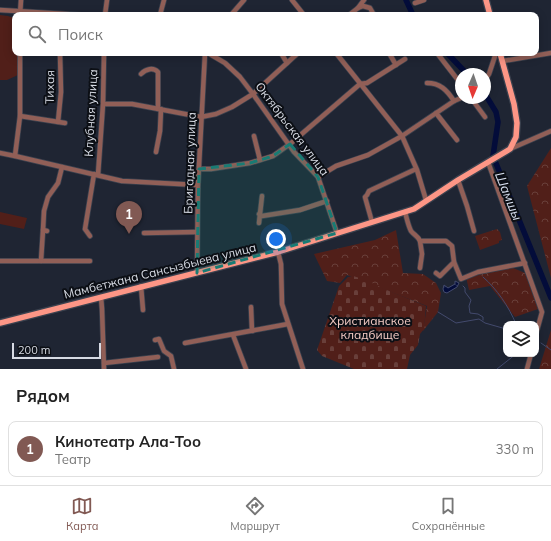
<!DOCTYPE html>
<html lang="ru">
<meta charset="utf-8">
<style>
:root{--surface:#fff;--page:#f6f6f6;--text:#222;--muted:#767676;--line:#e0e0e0;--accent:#815953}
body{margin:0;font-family:Mulish,sans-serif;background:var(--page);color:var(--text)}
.controls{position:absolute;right:12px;bottom:12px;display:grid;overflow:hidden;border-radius:8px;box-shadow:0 2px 10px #0003}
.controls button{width:36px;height:36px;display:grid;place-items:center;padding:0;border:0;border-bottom:1px solid var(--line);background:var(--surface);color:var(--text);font:20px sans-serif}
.compass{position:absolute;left:455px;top:68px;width:36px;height:36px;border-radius:50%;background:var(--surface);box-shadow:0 2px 10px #0003;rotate:182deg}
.scale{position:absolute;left:12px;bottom:10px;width:89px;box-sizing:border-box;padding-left:4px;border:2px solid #d7dbe4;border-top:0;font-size:11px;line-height:14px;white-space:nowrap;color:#d7dbe4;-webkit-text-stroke:3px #0c0f15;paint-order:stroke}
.you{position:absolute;left:276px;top:239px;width:14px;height:14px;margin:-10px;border:3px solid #fff;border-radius:50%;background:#1a73e8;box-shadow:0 0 0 6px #1a73e833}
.badge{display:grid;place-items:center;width:26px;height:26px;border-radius:50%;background:var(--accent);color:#fff;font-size:13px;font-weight:700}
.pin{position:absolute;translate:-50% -33px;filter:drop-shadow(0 1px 2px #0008)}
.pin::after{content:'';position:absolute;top:21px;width:14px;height:12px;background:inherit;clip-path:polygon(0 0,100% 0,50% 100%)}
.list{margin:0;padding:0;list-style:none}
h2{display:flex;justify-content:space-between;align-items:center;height:52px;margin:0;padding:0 16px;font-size:17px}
h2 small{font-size:13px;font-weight:400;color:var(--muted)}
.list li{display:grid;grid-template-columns:26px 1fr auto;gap:12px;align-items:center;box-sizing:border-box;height:56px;margin:0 8px 8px;padding:0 8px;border:1px solid var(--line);border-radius:8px}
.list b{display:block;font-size:15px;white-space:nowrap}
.list p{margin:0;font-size:13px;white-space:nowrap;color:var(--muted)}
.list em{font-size:13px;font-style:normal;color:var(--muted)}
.icon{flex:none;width:22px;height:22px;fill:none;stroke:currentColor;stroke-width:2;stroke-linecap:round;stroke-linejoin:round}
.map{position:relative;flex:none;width:551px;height:369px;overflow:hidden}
.search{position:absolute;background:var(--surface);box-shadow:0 2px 10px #0003;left:12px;right:12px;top:12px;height:44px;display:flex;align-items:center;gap:10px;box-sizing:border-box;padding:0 14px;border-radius:8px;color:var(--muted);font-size:15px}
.sheet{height:116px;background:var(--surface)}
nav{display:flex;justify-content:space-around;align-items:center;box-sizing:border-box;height:56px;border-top:1px solid var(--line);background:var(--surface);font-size:11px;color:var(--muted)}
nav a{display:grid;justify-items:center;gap:2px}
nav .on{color:var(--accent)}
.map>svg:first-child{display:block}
</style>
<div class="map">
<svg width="551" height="369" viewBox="0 0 551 369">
<defs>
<pattern id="forest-crowns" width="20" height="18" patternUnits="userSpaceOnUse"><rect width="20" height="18" fill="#511f19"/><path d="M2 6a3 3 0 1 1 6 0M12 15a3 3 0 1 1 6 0" fill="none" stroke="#693f3a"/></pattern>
<pattern id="cemetery-stones" width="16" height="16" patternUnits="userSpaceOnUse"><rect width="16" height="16" fill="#511f19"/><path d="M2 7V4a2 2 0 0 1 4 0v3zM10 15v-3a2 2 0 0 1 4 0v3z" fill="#693f3a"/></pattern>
<pattern id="water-waves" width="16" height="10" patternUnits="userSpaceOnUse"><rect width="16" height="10" fill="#030c3a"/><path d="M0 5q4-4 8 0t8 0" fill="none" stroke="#272f56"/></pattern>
</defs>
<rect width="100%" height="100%" fill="#1f2533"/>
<g fill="url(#forest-crowns)">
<path d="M551 148V278L527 186Z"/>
<path d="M497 229 500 232 502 240 499 241V243L480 250 475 236Z"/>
<path d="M396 230 403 273 423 274 436 283 441 293 438 312 423 331 427 306 347 275 340 283 327 281 314 254 375 240Z"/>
<path d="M511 267 525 273 538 309 515 317 490 286 469 290 466 277Z"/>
<path d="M551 330V369H539Z"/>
</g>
<path fill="url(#cemetery-stones)" d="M353 276 366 280 382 288 426 306 424 329 420 334 418 345 410 355 407 369H354L322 356 317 350 339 286 348 277Z"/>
<g fill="#511f19">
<path d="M0 15 8 16 14 18 15 21V53H18V75L7 80H0Z"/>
<path d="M0 212 27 218 24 229 0 224Z"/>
</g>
<path fill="url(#water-waves)" stroke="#434a6d" d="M455 281 459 283 457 287 447 293 444 292 443 289 444 285 448 288 455 284Z"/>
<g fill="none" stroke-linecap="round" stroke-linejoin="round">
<g stroke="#434a6d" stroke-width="1">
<path d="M483 277C497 289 509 307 516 324"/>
<path d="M463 286 465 288V292L471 300 469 306 470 313 478 314 483 317V320"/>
<path d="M438 312 456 323 479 319 485 323 506 329"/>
<path d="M541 343 551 350"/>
<path d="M497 369 516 354"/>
</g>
<g stroke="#030c3a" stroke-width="5.5">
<path d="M406 0 413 15"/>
<path d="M447 53 467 74"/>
<path d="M485 94 496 112 498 122 493 156 551 298"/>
</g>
<defs>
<g id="minor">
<path d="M292 0 304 15"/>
<path d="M415 3 424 0"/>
<path d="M358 8 363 6 370 8 374 15"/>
<path d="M0 10 82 15"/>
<path d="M20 15 21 0"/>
<path d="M105 15 107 0"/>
<path d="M160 15 164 0"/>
<path d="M231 15 244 0"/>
<path d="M349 15 358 8 364 0"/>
<path d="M208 53 225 63 240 77 253 94 294 152 318 177 337 233"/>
<path d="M281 53 287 63"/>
<path d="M336 53 402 136 417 170 426 200"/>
<path d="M389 53 396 65"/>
<path d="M437 53 461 84"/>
<path d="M503 61 551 53"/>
<path d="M141 74C146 69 153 67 158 72V109"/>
<path d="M485 80 489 74 496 53"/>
<path d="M427 83C440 83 447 90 454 101"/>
<path d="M471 98 485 117"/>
<path d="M103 104H132L201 117 216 114 232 107 253 94 298 53"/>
<path d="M436 113 457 140"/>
<path d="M20 116 65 123"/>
<path d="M58 122 61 92 60 53"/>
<path d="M254 136 260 160"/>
<path d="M510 149 551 131"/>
<path d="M156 152 160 131 161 109"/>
<path d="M0 153 15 156 122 181 198 185"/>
<path d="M15 156 20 116V53"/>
<path d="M488 162 542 312 536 334"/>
<path d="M199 169H211L250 163 273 156 290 144 360 84 367 83 405 59"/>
<path d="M98 175 103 104 104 53"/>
<path d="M318 177 336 166 368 155 402 136 454 101 461 98"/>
<path d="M458 180 467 206 474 231"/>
<path d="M405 212C407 219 408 225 411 231 414 235 418 236 420 241H446L452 246 454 262 440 276 436 273"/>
<path d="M259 214 262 216 300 210 327 201"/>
<path d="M372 222 365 197 367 195 369 191 416 169"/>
<path d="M259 223 262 196"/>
<path d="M43 230 44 211 48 197 58 183 62 167"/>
<path d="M144 233 197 232"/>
<path d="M90 236 85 229 94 174"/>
<path d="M420 241 422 254 420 268"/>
<path d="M278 252 281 264 282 304 303 369"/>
<path d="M0 261H90"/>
<path d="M41 261 43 230 47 231"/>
<path d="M454 262 461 279 478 272 525 263"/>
<path d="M197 273 198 185 205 53"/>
<path d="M141 286 143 310"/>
<path d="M101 297 102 309 104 369"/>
<path d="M251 307 252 331"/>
<path d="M233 335 246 369"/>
<path d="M155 340 159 339 164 351 171 356 174 369"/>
<path d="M185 343 288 324"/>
<path d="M104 363 158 357"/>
<path d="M527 369 531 354"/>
</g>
<g id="major">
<path d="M486 0 490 15"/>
<path d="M0 323 278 252 414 209 458 180 510 149 516 137 517 123 514 104 500 53"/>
</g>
</defs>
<use href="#minor" stroke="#3c424f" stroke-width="6"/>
<use href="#major" stroke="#3c424f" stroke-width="8"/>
<use href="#minor" stroke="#915f57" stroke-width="4.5"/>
<use href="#major" stroke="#fd9686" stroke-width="5.5"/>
</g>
<path fill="#197b74" fill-opacity="0.2" stroke="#197b74" stroke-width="3" stroke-dasharray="8 5" stroke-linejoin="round" d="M290 144 318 177 337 233 197 273 199 169 250 163 273 156Z"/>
<g text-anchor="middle" stroke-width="4" stroke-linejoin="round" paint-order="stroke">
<g font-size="12" fill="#d7dbe4" stroke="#0c0f15">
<text transform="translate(50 87) rotate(-89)" y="4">Тихая</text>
<text transform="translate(91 113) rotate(-87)" y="4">Клубная улица</text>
<text transform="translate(292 129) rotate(53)" y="4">Октябрьская улица</text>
<text transform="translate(190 163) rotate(-88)" y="4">Бригадная улица</text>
<text transform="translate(160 271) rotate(-14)" y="4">Мамбетжана Сансызбыева улица</text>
</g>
<g font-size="12" fill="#f5ccc5" stroke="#0c0f15">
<text x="370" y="325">Христианское<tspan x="370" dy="14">кладбище</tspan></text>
</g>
<g font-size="13" font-style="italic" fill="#d7dfef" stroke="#0c0f15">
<text transform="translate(509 196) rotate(68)" y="5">Шамшы</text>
</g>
</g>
</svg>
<div class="controls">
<button><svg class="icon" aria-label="layers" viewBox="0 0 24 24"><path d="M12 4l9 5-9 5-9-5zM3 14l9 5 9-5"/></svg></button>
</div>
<svg class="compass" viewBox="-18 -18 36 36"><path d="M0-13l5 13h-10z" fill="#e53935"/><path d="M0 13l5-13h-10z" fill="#767676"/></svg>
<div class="scale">200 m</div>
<div class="you"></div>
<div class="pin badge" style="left:129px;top:234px">1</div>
<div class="search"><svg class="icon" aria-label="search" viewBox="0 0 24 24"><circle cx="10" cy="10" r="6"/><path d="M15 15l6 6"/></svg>Поиск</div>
</div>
<section class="sheet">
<h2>Рядом<small></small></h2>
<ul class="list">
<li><span class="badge">1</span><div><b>Кинотеатр Ала-Тоо</b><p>Театр</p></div><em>330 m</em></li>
</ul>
</section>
<nav>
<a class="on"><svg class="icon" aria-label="map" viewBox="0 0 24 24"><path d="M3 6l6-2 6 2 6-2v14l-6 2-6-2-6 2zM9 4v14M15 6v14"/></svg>Карта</a>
<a><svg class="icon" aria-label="directions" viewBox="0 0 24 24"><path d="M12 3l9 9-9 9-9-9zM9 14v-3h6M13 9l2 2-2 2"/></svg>Маршрут</a>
<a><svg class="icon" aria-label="saved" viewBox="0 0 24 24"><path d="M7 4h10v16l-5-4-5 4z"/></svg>Сохранённые</a>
</nav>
